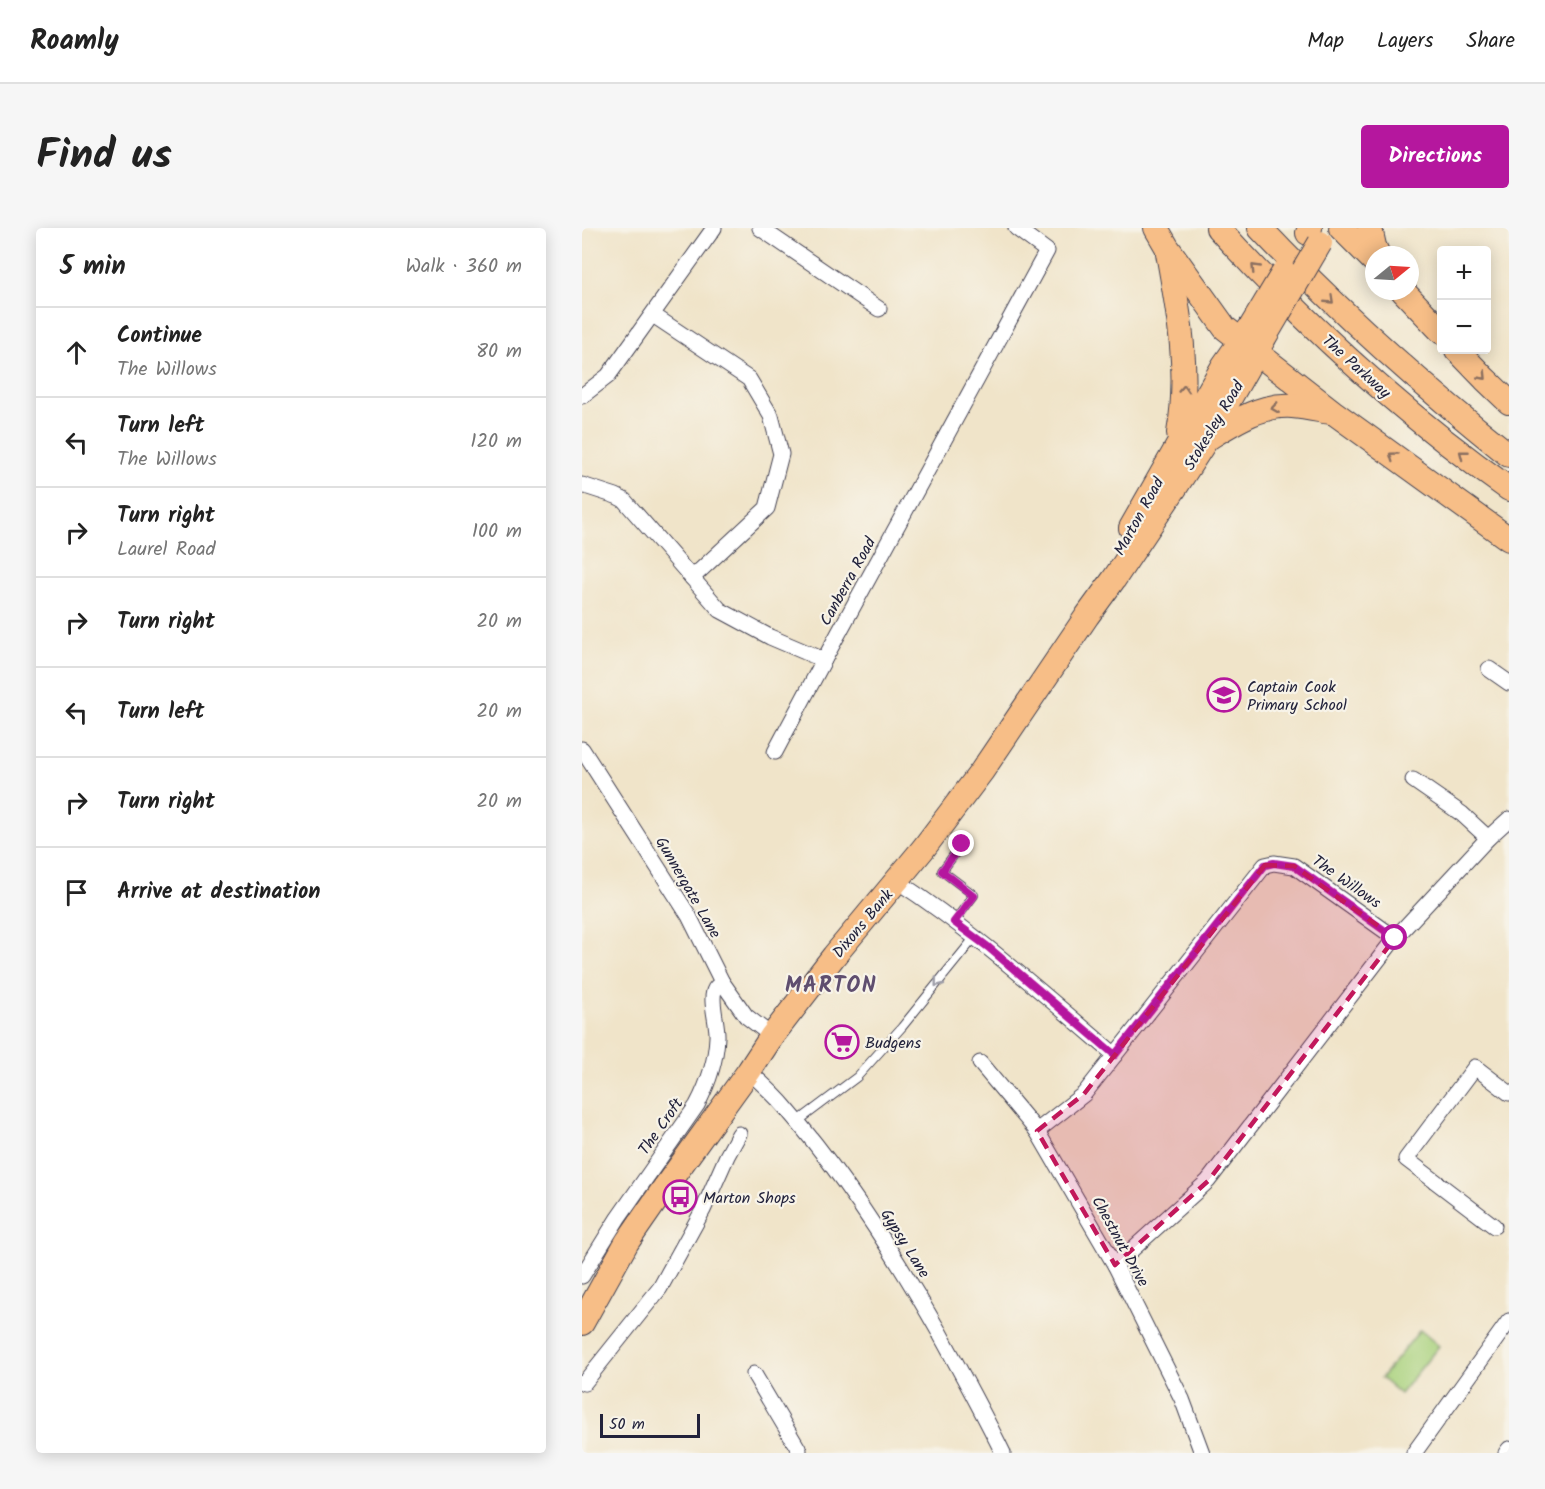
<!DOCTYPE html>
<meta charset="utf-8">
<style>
:root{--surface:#fff;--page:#f6f6f6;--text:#222;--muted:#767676;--line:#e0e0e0;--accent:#b5179e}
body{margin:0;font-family:Kalam,sans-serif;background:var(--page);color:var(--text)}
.controls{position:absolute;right:18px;top:18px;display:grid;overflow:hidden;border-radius:6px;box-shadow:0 3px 15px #0003}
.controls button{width:54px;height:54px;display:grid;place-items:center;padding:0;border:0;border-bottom:2px solid var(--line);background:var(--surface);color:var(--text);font:30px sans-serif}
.compass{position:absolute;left:783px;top:18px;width:54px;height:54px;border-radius:50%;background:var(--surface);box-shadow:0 3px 15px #0003;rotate:72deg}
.scale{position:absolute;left:18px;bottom:15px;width:100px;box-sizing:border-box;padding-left:6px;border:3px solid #22223b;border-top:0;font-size:16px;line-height:21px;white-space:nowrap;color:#22223b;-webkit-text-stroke:4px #f7f3e8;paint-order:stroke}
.stop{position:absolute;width:18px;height:18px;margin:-14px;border:4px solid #b5179e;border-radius:50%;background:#fff}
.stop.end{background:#b5179e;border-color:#fff;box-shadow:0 2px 6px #0008}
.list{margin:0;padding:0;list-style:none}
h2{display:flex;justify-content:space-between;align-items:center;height:78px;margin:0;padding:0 24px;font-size:26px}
h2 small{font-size:20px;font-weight:400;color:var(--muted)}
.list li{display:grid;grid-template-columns:39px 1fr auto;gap:18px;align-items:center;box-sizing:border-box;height:90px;padding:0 24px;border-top:2px solid var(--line)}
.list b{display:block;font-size:22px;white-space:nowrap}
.list p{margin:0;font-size:20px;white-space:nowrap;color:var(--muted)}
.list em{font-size:20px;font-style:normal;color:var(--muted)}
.icon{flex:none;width:33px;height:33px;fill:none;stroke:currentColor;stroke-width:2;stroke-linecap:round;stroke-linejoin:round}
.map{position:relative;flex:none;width:927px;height:1225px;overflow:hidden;border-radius:6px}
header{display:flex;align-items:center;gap:36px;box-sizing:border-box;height:84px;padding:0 30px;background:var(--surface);border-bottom:2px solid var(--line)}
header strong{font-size:28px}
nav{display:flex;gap:33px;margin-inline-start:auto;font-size:21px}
.intro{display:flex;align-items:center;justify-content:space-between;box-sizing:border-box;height:144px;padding:0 36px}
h1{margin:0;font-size:42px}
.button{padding:15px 27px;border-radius:6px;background:var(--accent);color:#fff;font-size:21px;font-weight:700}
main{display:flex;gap:36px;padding:0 36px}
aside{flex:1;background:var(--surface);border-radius:6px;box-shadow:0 3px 15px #0003}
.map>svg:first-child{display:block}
</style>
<header>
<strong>Roamly</strong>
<nav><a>Map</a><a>Layers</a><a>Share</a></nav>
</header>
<div class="intro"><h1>Find us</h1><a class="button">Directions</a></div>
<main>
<aside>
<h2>5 min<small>Walk · 360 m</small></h2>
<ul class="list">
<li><svg class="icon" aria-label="ahead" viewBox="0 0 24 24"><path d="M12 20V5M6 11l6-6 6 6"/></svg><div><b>Continue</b><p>The Willows</p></div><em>80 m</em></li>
<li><svg class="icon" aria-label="left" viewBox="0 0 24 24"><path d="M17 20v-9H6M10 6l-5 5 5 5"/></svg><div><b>Turn left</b><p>The Willows</p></div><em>120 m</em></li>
<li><svg class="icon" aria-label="right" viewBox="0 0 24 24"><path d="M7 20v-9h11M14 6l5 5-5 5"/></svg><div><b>Turn right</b><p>Laurel Road</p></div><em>100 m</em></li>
<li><svg class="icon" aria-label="right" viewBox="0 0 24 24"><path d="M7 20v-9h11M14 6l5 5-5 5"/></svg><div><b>Turn right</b></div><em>20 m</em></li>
<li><svg class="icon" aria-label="left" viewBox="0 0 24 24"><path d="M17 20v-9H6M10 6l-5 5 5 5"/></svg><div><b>Turn left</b></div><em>20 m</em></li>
<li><svg class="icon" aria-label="right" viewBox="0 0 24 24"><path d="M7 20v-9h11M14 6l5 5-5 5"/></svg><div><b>Turn right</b></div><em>20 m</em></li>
<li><svg class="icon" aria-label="arrive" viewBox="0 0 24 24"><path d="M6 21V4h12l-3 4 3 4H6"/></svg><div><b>Arrive at destination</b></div></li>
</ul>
</aside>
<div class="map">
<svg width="927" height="1225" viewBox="0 0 927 1225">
<rect width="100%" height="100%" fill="#f7f3e8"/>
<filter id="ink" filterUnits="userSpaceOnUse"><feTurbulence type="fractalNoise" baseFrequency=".0167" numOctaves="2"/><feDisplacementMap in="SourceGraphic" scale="12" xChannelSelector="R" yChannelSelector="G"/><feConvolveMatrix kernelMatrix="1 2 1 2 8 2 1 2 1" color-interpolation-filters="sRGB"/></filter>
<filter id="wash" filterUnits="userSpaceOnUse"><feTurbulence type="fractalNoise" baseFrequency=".008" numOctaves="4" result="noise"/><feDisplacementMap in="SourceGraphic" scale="24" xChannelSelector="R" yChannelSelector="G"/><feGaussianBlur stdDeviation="1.35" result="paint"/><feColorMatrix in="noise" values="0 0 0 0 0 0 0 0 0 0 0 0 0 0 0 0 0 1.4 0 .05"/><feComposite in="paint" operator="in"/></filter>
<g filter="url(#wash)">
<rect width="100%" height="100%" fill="#f0e4c9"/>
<path fill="#a9d27d" stroke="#667a5c" stroke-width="1.5" d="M838 1102 857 1118 818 1166 799 1150Z"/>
</g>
<g filter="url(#ink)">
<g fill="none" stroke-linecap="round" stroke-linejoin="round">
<defs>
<g id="service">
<path d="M372 694 392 667 360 643 380 616"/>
<path d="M215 894 275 849 320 799 393 709"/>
</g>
<g id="minor">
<path d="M178 0 297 81"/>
<path d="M71 87 167 151 189 188 199 226 185 280 110 350"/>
<path d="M0 168 26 148 132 0"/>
<path d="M0 257 34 268 42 272 138 382 188 409 242 432 465 23 434 0"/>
<path d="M907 441 927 455"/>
<path d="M0 521 107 688 140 754 164 788 190 808"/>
<path d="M193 524 242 432"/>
<path d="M831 552 880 586 906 610"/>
<path d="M315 653C393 704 462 767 533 827"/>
<path d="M813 710 906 610 927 591"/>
<path d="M398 835 455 903 533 1037 600 1171 620 1225"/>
<path d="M167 843C179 855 192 866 203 879 263 948 312 1025 357 1104 379 1144 401 1184 421 1225"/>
<path d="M455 903 502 866 683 637 692 635 712 638 813 710 626 953 533 1037"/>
<path d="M912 998 824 931 893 839 927 865"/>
<path d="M0 1048 36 990 115 877C126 856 134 833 135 809 136 796 127 771 133 761 135 758 138 756 140 754"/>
<path d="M172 1146 217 1222"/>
<path d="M0 1154 2 1155 78 1060 121 982 145 928 157 906"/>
<path d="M832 1225 927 1093"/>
<path d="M924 1225 927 1221"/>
</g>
<path id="primary" d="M788 0 792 18 796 27"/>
<g id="trunk">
<path d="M574 0 585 19 643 100 751 184 927 311"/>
<path d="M636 0C724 97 821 186 927 261"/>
<path d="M678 0C755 82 839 157 927 227"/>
<path d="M759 0 792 33"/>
<path d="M726 5 728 0"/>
<path d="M586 25C597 85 608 144 597 205"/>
<path d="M821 63 860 104"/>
<path d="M875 122 903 151 927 174"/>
<path d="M626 210C652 194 679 176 710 178 723 179 736 182 748 184"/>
<path d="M549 300 642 137 668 100"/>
<path d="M0 1095 45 1014 81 962 167 843 190 808 252 728 341 621 400 543 505 388 532 351 593 260 624 212 682 110"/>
</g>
</defs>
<use href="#service" stroke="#413f50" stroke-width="10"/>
<use href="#minor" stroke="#413f50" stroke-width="17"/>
<use href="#primary" stroke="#413f50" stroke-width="26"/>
<use href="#trunk" stroke="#413f50" stroke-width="26"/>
<use href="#service" stroke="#fff" stroke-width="8"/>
<use href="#minor" stroke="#fff" stroke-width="15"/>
<use href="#primary" stroke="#f7be87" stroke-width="24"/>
<use href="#trunk" stroke="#f7be87" stroke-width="24"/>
<defs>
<g id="trunk-bridge">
<path d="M669 99 702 44"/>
<path d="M682 110 738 15"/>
</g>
</defs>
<use href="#trunk-bridge" stroke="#413f50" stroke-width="26" stroke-linecap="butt"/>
<use href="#trunk-bridge" stroke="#f7be87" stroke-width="24"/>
</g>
<defs><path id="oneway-chevron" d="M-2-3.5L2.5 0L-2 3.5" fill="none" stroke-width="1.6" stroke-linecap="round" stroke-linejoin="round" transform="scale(1.5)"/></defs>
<g stroke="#8c7061">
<use href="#oneway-chevron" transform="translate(673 40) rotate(-134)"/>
<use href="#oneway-chevron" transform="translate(748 72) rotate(43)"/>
<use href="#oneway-chevron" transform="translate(901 148) rotate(46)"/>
<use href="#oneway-chevron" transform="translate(602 161) rotate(-86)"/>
<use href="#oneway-chevron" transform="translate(693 180) rotate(172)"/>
<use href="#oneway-chevron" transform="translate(881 226) rotate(-142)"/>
<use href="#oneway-chevron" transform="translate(811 228) rotate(-144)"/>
</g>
<use stroke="#9c9ca7" href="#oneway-chevron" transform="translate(356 755) rotate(129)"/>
</g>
<g fill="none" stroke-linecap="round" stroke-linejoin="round" filter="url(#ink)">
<path stroke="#b5179e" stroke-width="8" d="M380 616 360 643 392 668 372 694 406 719 533 827 683 637 692 635 712 638 813 710"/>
</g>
<path fill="#c2185b" fill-opacity="0.2" stroke="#c2185b" stroke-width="4.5" stroke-dasharray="12 8" stroke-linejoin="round" d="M683 637 712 638 813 710 626 953 533 1037 455 903 502 866Z"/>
<defs>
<symbol id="school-ring" viewBox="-11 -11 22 22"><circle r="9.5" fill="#f7f3e8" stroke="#b5179e" stroke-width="1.5"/><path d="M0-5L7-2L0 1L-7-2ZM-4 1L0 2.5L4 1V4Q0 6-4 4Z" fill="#b5179e"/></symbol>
<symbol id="supermarket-ring" viewBox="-11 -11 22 22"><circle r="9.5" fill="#f7f3e8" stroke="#b5179e" stroke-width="1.5"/><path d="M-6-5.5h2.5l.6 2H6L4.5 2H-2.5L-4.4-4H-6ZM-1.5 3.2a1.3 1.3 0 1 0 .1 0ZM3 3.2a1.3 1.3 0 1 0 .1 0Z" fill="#b5179e"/></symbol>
<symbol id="bus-ring" viewBox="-11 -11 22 22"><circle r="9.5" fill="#f7f3e8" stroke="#b5179e" stroke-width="1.5"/><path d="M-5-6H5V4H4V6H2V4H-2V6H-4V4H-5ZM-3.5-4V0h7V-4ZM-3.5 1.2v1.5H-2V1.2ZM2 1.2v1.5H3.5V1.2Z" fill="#b5179e"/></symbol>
</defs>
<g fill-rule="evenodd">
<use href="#school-ring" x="623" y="448" width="38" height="38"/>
<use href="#supermarket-ring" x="241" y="795" width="38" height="38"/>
<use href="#bus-ring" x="79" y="950" width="38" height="38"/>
</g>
<g text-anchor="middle" stroke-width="4.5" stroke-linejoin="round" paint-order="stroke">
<g font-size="16" fill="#22223b" stroke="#f7f3e8">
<text transform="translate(775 138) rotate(42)" y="6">The Parkway</text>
<text transform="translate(631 197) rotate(-59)" y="6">Stokesley Road</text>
<text transform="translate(556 288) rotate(-61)" y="6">Marton Road</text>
<text transform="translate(265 353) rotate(-61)" y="6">Canberra Road</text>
<text transform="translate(765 653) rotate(35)" y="6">The Willows</text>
<text transform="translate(107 659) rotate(60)" y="6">Gunnergate Lane</text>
<text transform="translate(280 695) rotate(-50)" y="6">Dixons Bank</text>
<text transform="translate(78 898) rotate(-55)" y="6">The Croft</text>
<text transform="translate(539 1013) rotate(61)" y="6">Chestnut Drive</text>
<text transform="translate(324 1015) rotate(58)" y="6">Gypsy Lane</text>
</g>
<g font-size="16" fill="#22223b" stroke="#f7f3e8" text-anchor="start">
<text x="665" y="464">Captain Cook<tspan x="665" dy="18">Primary School</tspan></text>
<text x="283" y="820">Budgens</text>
<text x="121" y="975">Marton Shops</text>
</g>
<g font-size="22" font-weight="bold" letter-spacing="1.5" fill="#5f4e6f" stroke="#f7f3e8">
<text x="249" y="764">MARTON</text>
</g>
</g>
</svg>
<div class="controls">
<button>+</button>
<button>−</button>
</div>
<svg class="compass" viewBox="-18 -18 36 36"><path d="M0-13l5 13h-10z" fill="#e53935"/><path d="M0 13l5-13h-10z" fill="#767676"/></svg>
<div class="scale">50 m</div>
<div class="stop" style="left:813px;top:710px"></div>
<div class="stop end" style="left:380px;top:616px"></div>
</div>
</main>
